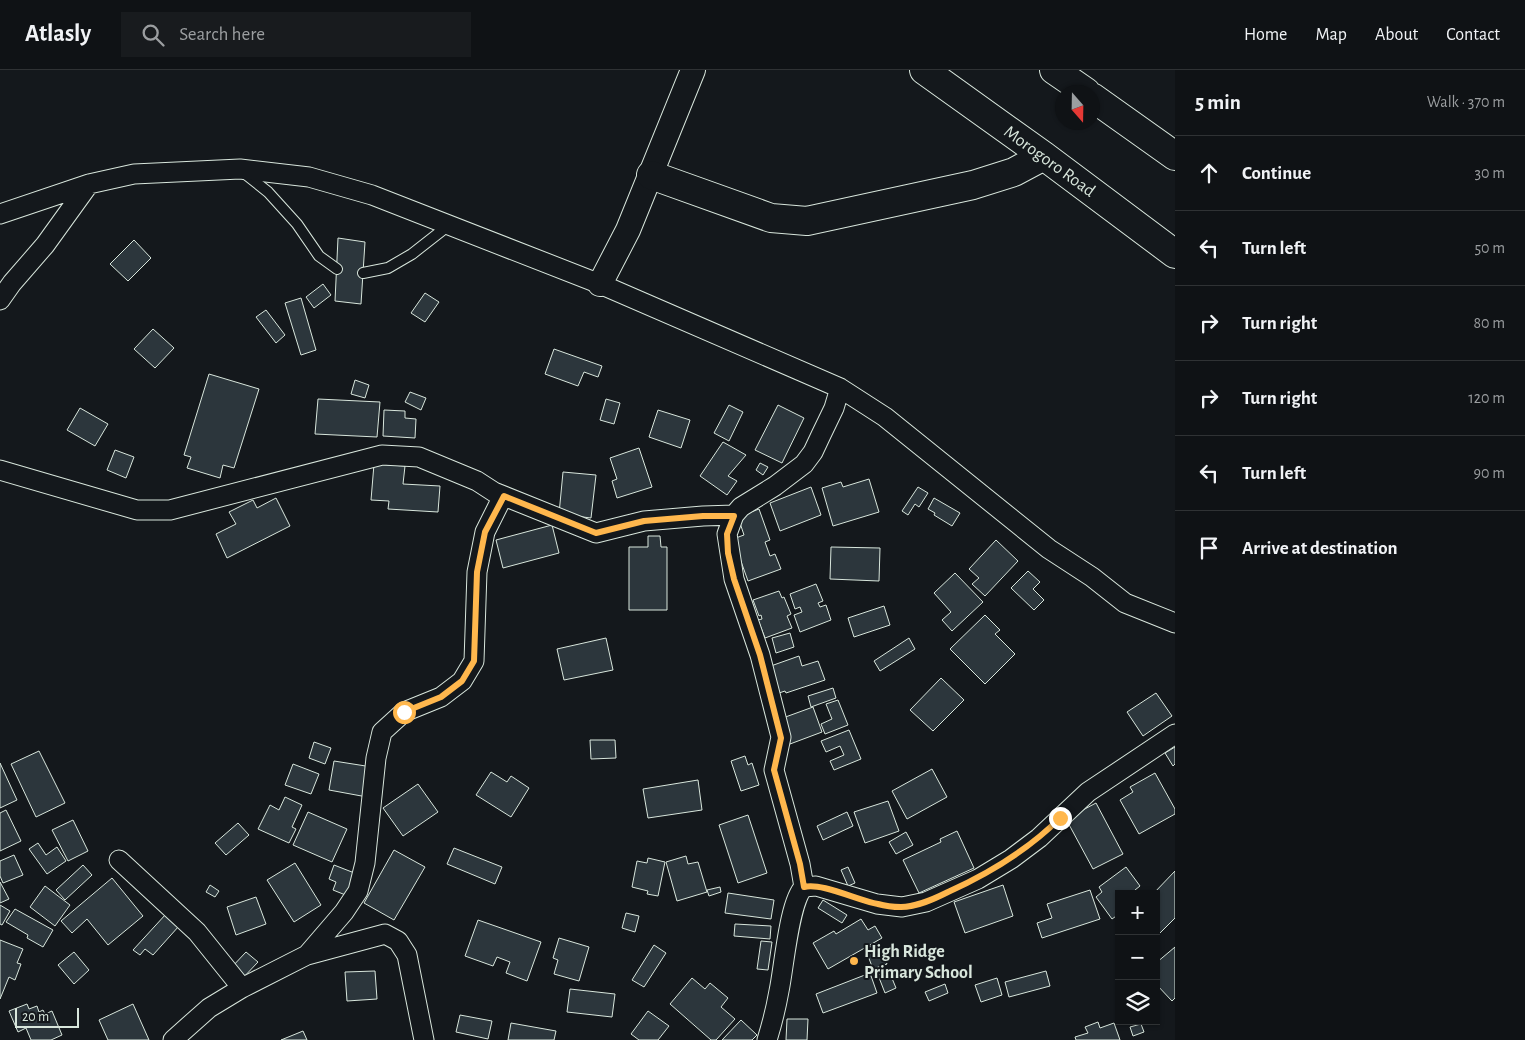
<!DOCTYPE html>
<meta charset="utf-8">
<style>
body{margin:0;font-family:"Alegreya Sans",sans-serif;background:#181b1e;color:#f1f3f6}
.controls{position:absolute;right:15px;bottom:15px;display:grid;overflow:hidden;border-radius:0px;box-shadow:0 1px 4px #0004}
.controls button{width:45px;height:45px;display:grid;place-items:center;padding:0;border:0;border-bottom:1px solid #2f3234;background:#0f1215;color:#f1f3f6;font:25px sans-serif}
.compass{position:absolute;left:1055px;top:15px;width:45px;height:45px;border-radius:50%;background:#0f1215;box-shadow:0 1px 4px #0004;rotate:160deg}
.scale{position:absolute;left:15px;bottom:12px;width:64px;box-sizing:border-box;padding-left:5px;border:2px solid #d8e6dc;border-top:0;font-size:14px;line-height:18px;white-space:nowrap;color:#d8e6dc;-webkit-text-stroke:4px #14181c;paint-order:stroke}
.stop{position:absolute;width:15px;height:15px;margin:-11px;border:4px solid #ffb74d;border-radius:50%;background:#fff}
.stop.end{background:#ffb74d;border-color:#fff;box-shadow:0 1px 5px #0008}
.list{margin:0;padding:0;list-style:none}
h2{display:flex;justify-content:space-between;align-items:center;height:65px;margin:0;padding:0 20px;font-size:21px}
h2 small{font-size:16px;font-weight:400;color:#9b9ea0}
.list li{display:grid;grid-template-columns:32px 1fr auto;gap:15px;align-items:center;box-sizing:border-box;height:75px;padding:0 20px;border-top:1px solid #2f3234}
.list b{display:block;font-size:19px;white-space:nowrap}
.list em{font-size:16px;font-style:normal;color:#9b9ea0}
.icon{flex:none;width:28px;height:28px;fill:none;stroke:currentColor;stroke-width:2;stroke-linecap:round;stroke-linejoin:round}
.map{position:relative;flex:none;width:1175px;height:970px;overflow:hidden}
header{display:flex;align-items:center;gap:30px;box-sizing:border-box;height:70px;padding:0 25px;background:#0f1215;border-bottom:1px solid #2f3234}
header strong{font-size:24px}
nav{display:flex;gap:28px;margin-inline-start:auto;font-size:18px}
.search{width:350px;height:45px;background:#181b1e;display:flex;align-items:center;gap:12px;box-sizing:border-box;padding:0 18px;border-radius:0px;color:#9b9ea0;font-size:19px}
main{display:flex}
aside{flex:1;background:#0f1215}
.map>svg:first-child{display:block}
.building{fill:#2c363c;stroke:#d8e6dc}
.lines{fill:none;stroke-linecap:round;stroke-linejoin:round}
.service-casing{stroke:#d8e6dc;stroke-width:12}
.minor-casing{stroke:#d8e6dc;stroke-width:21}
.tertiary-casing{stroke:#d8e6dc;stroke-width:26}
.trunk-casing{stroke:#d8e6dc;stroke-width:30}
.service{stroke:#14181c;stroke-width:10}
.minor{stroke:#14181c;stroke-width:19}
.tertiary{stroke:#14181c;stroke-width:24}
.trunk{stroke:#14181c;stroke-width:28}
.route{stroke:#ffb74d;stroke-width:6}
.poi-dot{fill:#ffb74d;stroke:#14181c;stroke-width:2}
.labels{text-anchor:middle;stroke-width:4;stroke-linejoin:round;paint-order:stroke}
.street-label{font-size:18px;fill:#d8e6dc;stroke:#14181c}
.poi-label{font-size:18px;font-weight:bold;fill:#d8e6dc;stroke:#14181c;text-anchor:start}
</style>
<header>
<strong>Atlasly</strong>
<div class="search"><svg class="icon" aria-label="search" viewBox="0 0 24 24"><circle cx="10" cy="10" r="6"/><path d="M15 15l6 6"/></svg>Search here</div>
<nav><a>Home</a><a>Map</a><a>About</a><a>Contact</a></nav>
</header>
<main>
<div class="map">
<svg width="1175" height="970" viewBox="0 0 1175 970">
<rect width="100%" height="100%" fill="#14181c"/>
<!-- building -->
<path class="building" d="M338,168l27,4 -4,62 -26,-3z
M134,170l17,18 -23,23 -18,-17z
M323,214l8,11 -17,13 -8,-11z
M425,223l14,9 -14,20 -14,-9z
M301,228l15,52 -15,5 -16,-52z
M266,240l19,25 -9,8 -20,-26z
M153,259l21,19 -19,20 -21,-19z
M554,279l48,17 -4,11 -14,-5 -6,14 -33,-12z
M209,304l50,15 -25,79 -11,-3 -3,13 -33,-10 4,-11 -7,-2z
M355,310l14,5 -4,13 -14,-4z
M410,322l16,6 -5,12 -16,-8z
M318,329l62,3 -3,35 -62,-3z
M606,329l14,4 -6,21 -14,-4z
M729,335l14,7 -14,29 -15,-8z
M778,335l26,13 -22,45 -27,-13z
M80,338l28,16 -13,22 -28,-16z
M384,340l21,1v7l11,1 -1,19 -32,-2z
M658,340l32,10 -9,28 -32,-11z
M723,372l23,13 -18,21 9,5 -10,14 -27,-19z
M639,378l13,39 -35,11 -5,-17 5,-2 -7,-21z
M115,380l19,7 -8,21 -19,-8z
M760,393l8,4 -5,8 -7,-5z
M374,394l31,2 -2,18 37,2 -2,26 -50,-3 1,-8 -18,-1z
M563,402l33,3 -5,43 -32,-4z
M869,409l10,33 -46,14 -11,-38 19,-6 2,5z
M811,417l10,28 -41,16 -10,-28z
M918,417l10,6 -9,14 -4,-3 -7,11 -6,-4z
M276,428l14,28 -63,32 -11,-24 20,-10 -7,-12 24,-12 4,8z
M934,428l26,15 -8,13 -18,-11 1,-2 -7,-4z
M759,439l11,31 -5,2 5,14 5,-2 6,15 -33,12 -15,-42 11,-4 -6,-18z
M552,455l7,28 -56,15 -7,-28z
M648,466h12l1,11h6v63h-38v-63h19z
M996,470l22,21 -33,35 -13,-12 7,-6 -10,-9z
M831,477l49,1 -1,33 -49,-2z
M1028,501l12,11 -7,7 11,11 -10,10 -23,-22z
M955,503l28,29 -31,29 -10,-11 9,-8 -17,-19z
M816,514l7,17 -5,2 2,4 6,-2 5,15 -31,12 -6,-17 8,-3 -2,-5 -5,2 -5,-15z
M779,521l3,7 2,-1 7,17 -4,2 5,12 -27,10 -7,-18 4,-1 -1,-4 -2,1 -6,-16z
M884,536l6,19 -36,12 -6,-19z
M985,545l15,15 -5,4 20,20 -30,30 -35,-35z
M790,563l4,14 -18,6 -4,-15z
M606,568l7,32 -49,10 -7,-31z
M909,568l6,11 -35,22 -6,-10z
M799,586l3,10 16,-5 7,19 -39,13 -1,-2 -12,4 -5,-28z
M941,608l23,22 -31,31 -23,-21z
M833,618l3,10 -25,9 -3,-11z
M1156,623l16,23 -29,20 -16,-24z
M838,630l10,25 -23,9 -4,-10 11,-5 -6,-15z
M813,637l9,25 -32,12 -10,-25z
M849,660l12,29 -27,11 -4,-9 14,-6 -4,-9 -14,6 -5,-11z
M590,670h25l1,18 -25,1z
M314,672l17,6 -6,16 -16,-6z
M1175,677v17l-2,2 -8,-13z
M39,681l26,52 -29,14 -25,-53z
M745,686l3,9 4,-2 7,22 -18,6 -10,-30z
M334,691l38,6 -5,30 -38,-7z
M0,693l17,37 -17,8z
M293,694l26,10 -8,20 -26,-9z
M932,699l15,28 -40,22 -15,-28z
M491,702l16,10 4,-6 18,12 -18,29 -35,-22z
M1155,703l20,36v5l-36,20 -19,-34 13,-8 -3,-5z
M698,710l4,30 -54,8 -5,-29z
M418,714l20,28 -35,24 -20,-28z
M285,727l17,8 -10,22 4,2 -7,14 -31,-14 12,-24 9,5z
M888,731l11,30 -34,12 -11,-31z
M1096,733l27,51 -30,15 -27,-50z
M6,740l15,31 -21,10v-38z
M308,742l39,17 -15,33 -39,-17z
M847,742l6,14 -30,14 -6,-14z
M748,745l19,58 -29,10 -19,-58z
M73,750l15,31 -20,10 -16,-31z
M238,753l11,12 -23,20 -11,-12z
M957,761l17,37 -55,25 -16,-33 38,-18 -1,-3z
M906,762l7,13 -17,9 -7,-12z
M38,773l8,12 11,-8 9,14 -19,13 -18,-25z
M454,778l48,19 -7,17 -48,-20z
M394,780l31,17 -31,53 -30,-17z
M14,785l9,20 -20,8 -3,-7v-15z
M686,786l2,8 10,-2 9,30 -30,9 -11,-39z
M648,788l17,4 -7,34 -11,-2 1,-3 -16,-4 5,-26 10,2z
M295,793l26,42 -27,17 -27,-42z
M83,795l9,10 -27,25 -9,-10z
M334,795l23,9 -9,22 -15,-6 3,-8 -7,-3z
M848,797l7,16 -7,3 -7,-16z
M1126,797l14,19 -5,4 2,4h-18v20l-7,5 -16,-22 6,-5 -3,-5z
M1175,801v47l-17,17 -2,-2v-39h-3z
M112,808l31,38 -35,29 -21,-26 -15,14 -11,-12z
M0,812l9,17 -9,4z
M210,815l9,6 -4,6 -9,-5z
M1003,815l10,31 -48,17 -11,-31z
M45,816l25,19 -15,21 -25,-19z
M720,817l1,5 -12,4 -2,-6z
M1090,820l10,29 -58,19 -5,-15 15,-5 -5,-14z
M728,823l46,7 -3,19 -46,-6z
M256,827l10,27 -30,11 -9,-28z
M823,830l24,15 -5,8 -24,-15z
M0,835l10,6 -8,14 -2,-1z
M15,839l38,21 -10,17 -16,-9 1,-3 -22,-13z
M626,843l13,3 -4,16 -13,-4z
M166,844l13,12 -26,29 -8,-6 -5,6 -7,-5z
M861,849l7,11 7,-4 7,12 -54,31 -15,-26 21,-12 2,3z
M478,850l63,22 -14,39 -21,-8 4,-11 -13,-5 -4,9 -28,-10z
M735,854l36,2 -1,13 -36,-3z
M559,868l30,9 -10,34 -25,-7 4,-14 -5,-2z
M0,870l23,9 -6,14 4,1 -6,16 -6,-3 -9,22z
M761,871l11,1 -4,28 -11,-1z
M879,873l8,21 -14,5 -8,-21z
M654,875l12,8 -22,34 -12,-7z
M1175,877v51l-3,3 -16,-17v-21z
M74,882l15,18 -15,14 -16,-19z
M246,882l12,10 -17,18 -11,-11z
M375,901l2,28 -30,2 -2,-29z
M889,901l7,17 -11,5 -7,-18z
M1046,901l4,15 -41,11 -4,-15z
M870,903l7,20 -54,20 -7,-19z
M692,908l13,11 5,-6 18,15 -7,9 14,12 -19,21h-5l-41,-36z
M997,908l5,17 -21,7 -6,-17z
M945,914l3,9 -19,8 -4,-9z
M570,919l45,5 -3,23 -45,-5z
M27,934l2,5 8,-3 2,6 4,-2 2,4 7,-3 10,24 -11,5h-20l-5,-12 -8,4 -9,-21z
M133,934l16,36h-41l-9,-20z
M648,941l21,15 -11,14h-19l-8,-6z
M460,945l32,6 -4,18 -32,-7z
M787,949h21l-1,21h-21z
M741,950l16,15 -5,5h-30z
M1098,952l2,6 14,-5 6,17h-44l-1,-3 13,-4 -3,-6z
M511,953l45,8 -2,9h-46z
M1141,954l3,8 -11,4 -3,-9z
M303,961l4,9h-26z"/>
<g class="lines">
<!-- service casing -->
<g class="service-casing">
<path id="service" d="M243,102l25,20 29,32 22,32 18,13
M363,203l25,-5 24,-14 37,-29"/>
</g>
<!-- minor casing -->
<g class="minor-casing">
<path id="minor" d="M0,144l89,-30 45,-10 106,-5 69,8 63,18 228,89 240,104 45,29 164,132 43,28 33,26 50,20
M0,230l12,-17 33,-38 44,-61
M0,400l137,40h33l212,-55 37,2 58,24 17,11 102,41 48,-12 59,-5 31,-1
M119,790l78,72 45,56
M804,817l-4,-23 -26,-94 7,-33 -21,-82 -26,-76 -7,-45 7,-19 7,-8 34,-21 29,-22 9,-12 8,-17 13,-27 6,-20
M307,885l37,-43 14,-21 7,-28 11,-105 6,-26 22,-20 37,-15 21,-16 12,-20 3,-89 8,-40 18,-36
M173,970l36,-32 33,-20 65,-33 78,-21 13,7 9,14 17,85
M767,970c5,-16 9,-32 12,-49 5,-23 10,-90 25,-104l12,-1 61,18 25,3 24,-5 52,-23 33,-20 28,-21 49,-46 87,-58"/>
</g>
<!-- tertiary casing -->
<g class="tertiary-casing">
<path id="tertiary" d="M600,214l28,-54 65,-160"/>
</g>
<!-- trunk casing -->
<g class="trunk-casing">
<path id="trunk" d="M924,0l120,86 131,98
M1054,0l32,22
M1092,27l83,59
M651,105l120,43 36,3 166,-36 41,-13 30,-16"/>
</g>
<!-- service -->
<use href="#service" class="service"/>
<!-- minor -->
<use href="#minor" class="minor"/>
<!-- tertiary -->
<use href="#tertiary" class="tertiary"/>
<!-- trunk -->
<use href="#trunk" class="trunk"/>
</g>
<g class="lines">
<!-- route -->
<path class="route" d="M404,642l37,-15 21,-16 12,-20 3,-89 8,-40 19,-36 92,37 48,-12 59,-5h31l-7,18 1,19 6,26 26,76 21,83 -7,32 26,94 4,23c17,-5 55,14 74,17 7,2 16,3 23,3 16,0 33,-8 47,-15 42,-19 79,-41 112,-74"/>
</g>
<!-- markers -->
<circle class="poi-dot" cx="854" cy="891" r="5"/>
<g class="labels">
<!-- street labels -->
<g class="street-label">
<text transform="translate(1050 91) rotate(36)" y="6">Morogoro Road</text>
</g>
<!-- poi labels -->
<g class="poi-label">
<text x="864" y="887">High Ridge<tspan x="864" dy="21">Primary School</tspan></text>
</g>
</g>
</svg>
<div class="controls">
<button>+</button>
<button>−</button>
<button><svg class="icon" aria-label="layers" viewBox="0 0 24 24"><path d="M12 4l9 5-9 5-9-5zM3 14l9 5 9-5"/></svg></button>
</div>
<svg class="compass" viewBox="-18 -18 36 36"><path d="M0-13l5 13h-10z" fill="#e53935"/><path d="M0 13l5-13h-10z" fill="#9b9ea0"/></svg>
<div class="scale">20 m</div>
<div class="stop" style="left:404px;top:642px"></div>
<div class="stop end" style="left:1060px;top:748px"></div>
</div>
<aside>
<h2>5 min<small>Walk · 370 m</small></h2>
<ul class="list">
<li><svg class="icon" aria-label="ahead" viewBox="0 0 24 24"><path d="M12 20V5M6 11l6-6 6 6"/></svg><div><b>Continue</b></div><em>30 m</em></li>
<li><svg class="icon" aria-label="left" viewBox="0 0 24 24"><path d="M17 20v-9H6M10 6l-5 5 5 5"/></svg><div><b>Turn left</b></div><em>50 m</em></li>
<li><svg class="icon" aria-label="right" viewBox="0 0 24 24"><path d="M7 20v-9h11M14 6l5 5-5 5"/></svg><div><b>Turn right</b></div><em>80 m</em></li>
<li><svg class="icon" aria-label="right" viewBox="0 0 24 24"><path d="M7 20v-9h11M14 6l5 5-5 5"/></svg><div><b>Turn right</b></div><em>120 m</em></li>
<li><svg class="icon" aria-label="left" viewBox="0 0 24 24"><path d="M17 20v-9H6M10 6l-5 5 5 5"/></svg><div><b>Turn left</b></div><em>90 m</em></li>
<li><svg class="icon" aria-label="arrive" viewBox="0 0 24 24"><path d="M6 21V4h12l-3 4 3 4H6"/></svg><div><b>Arrive at destination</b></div></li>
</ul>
</aside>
</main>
